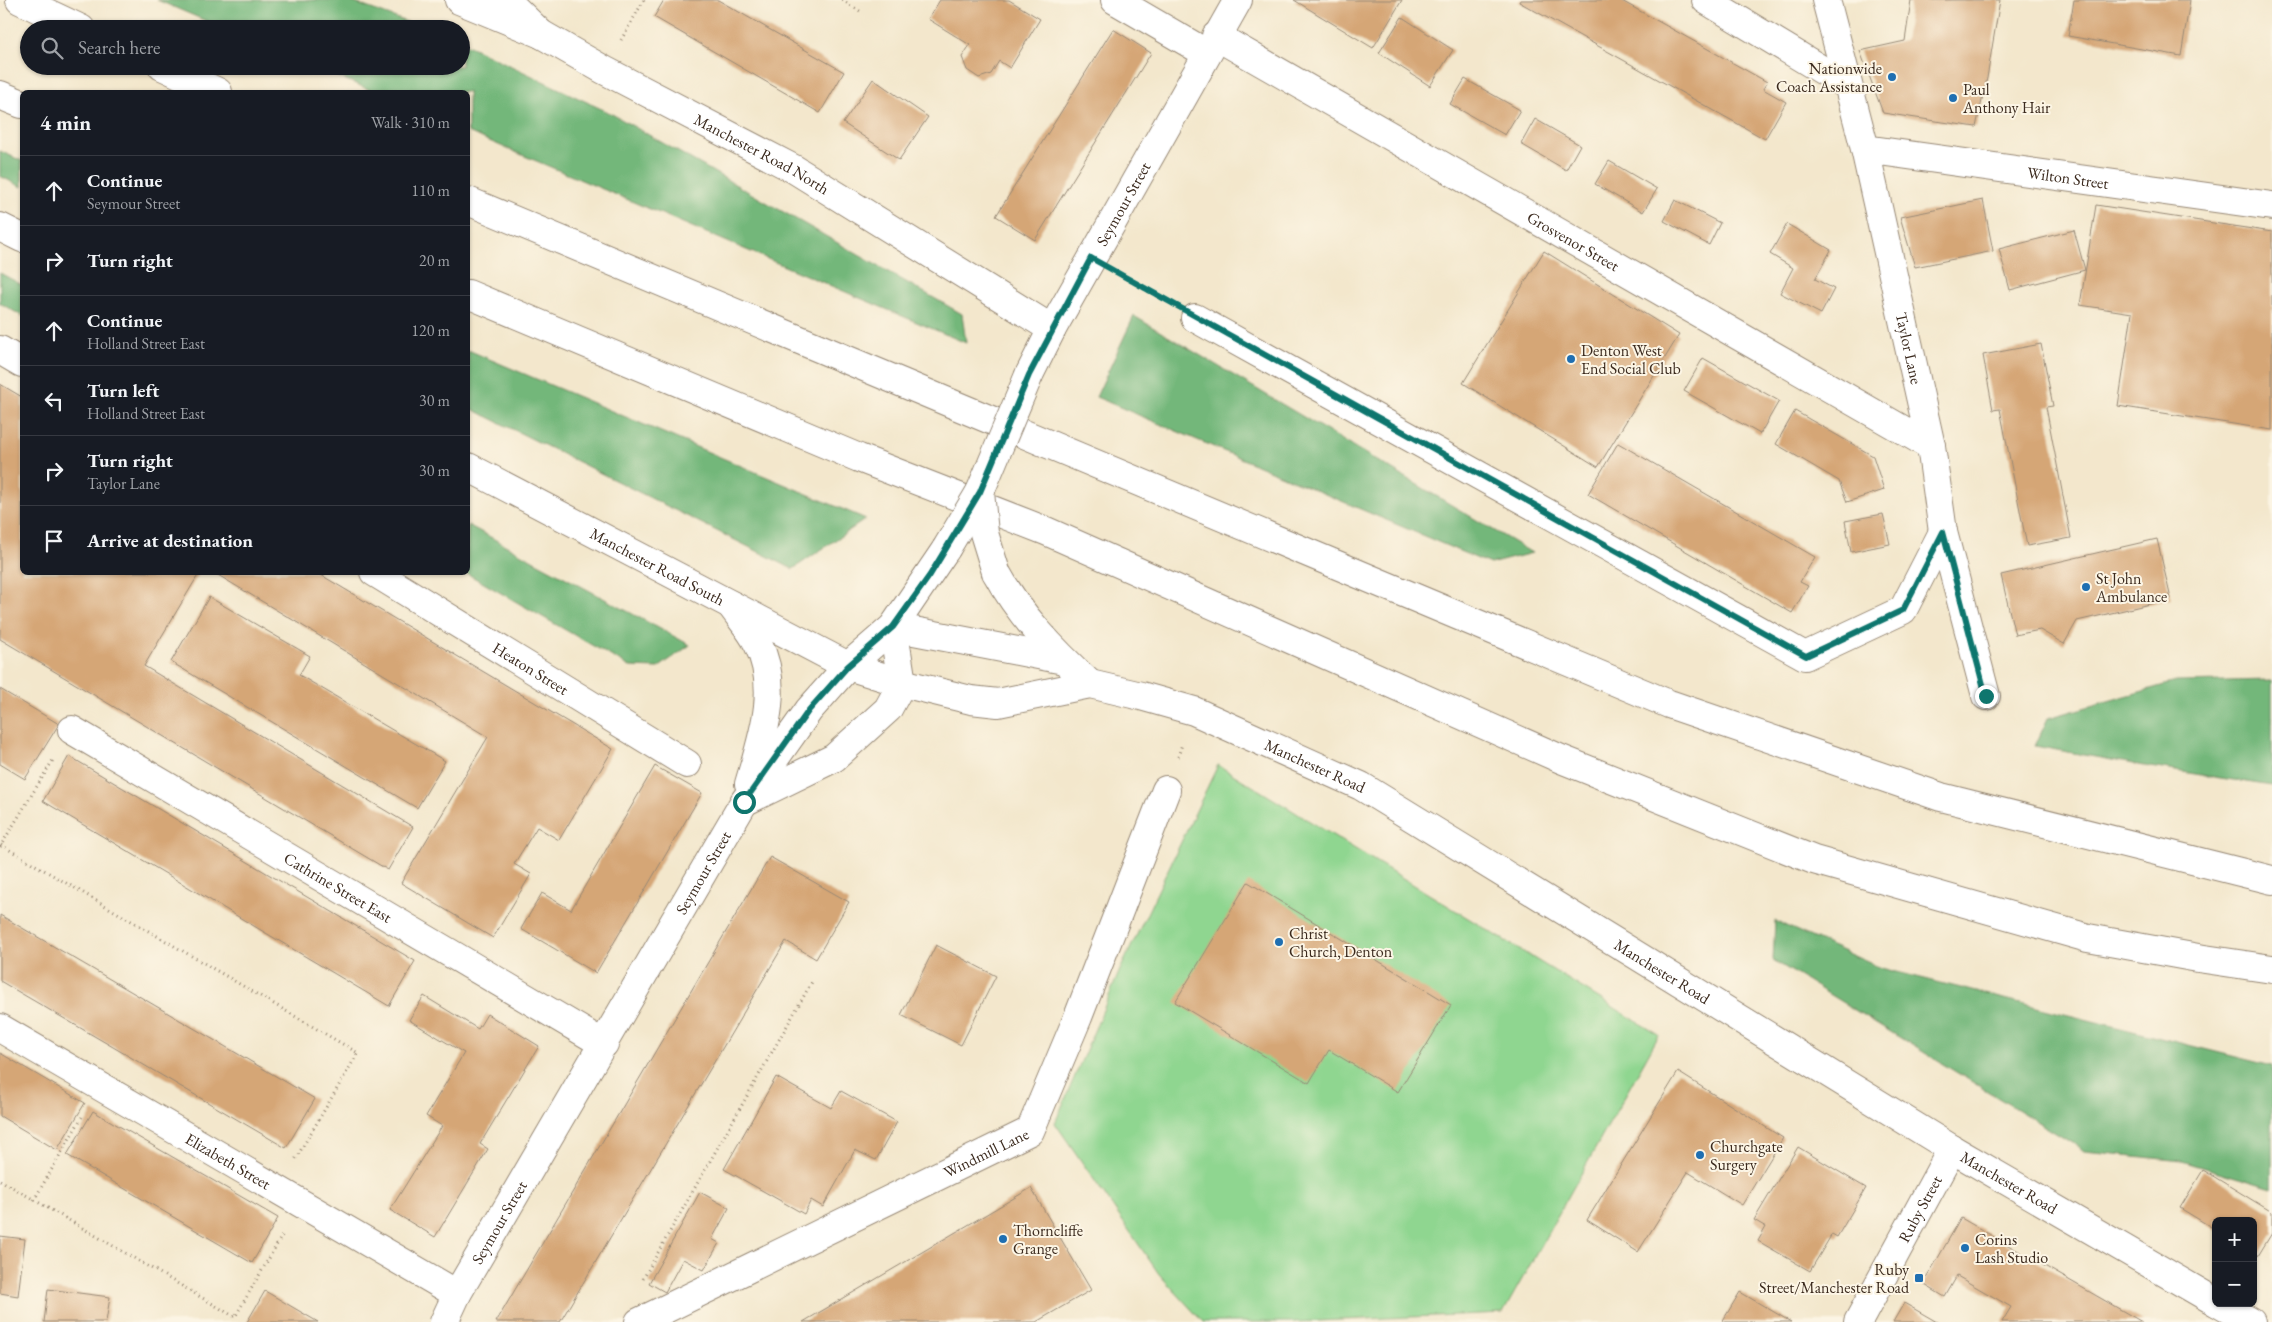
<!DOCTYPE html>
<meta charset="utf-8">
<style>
body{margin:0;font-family:"EB Garamond",serif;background:#242831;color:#f1f3f6}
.controls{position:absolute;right:15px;bottom:15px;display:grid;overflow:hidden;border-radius:8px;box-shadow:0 1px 4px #0004}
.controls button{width:45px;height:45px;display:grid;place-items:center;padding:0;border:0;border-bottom:1px solid #363941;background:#171b24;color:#f1f3f6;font:25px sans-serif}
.stop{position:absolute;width:15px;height:15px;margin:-11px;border:4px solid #0f766e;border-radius:50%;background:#fff}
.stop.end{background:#0f766e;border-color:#fff;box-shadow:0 1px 5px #0008}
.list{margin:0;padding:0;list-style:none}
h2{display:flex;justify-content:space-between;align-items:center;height:65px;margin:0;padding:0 20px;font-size:21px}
h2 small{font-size:16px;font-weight:400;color:#9ea1a6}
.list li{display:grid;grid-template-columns:32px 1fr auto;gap:15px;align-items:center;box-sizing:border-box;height:70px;padding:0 20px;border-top:1px solid #363941}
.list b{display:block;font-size:19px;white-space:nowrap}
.list p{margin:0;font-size:16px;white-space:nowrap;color:#9ea1a6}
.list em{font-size:16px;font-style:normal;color:#9ea1a6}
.icon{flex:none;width:28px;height:28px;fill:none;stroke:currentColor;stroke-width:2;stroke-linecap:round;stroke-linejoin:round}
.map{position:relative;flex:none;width:2272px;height:1322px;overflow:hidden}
.search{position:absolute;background:#171b24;box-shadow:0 1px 4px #0004;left:20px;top:20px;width:450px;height:55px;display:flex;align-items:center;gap:12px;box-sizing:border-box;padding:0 18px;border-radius:28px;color:#9ea1a6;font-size:19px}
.panel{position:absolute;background:#171b24;box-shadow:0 1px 4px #0004;left:20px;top:90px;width:450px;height:485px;border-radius:8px}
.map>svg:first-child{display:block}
.green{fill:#8fd690;stroke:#658057}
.forest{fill:#73b77a;stroke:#57704c}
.building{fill:#d5a676}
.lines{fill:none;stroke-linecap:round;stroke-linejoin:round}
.minor-casing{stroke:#978875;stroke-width:30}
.tertiary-casing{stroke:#978875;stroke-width:30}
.primary-casing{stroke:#978875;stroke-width:30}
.motorway-casing{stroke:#978875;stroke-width:30}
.path{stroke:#978875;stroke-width:3;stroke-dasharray:1 4;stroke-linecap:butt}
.minor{stroke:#fff;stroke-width:28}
.tertiary{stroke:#fff;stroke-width:28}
.primary{stroke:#fff;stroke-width:28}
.motorway{stroke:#fff;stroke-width:28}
.tertiary-bridge-casing{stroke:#978875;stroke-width:30;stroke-linecap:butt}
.primary-bridge-casing{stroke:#978875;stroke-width:30;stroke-linecap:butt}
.tertiary-bridge{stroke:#fff;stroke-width:28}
.primary-bridge{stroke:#fff;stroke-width:28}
.route{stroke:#0f766e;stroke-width:6}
.poi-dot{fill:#1f6fb2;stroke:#fcf5e5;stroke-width:2}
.labels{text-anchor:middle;stroke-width:4;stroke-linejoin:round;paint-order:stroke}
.poi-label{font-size:16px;fill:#3b2a1e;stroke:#fcf5e5;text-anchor:start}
.street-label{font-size:16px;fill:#3b2a1e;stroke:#fcf5e5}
</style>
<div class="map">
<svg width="2272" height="1322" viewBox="0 0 2272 1322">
<rect width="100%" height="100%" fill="#fcf5e5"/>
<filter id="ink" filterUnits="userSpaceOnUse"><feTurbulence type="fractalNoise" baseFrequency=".02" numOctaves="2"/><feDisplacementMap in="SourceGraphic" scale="10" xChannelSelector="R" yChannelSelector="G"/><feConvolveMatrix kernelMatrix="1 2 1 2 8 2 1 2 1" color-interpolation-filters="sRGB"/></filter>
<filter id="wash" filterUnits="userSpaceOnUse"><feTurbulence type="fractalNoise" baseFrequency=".0096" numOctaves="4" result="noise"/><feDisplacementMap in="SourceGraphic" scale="20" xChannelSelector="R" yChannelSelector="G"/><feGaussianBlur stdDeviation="1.12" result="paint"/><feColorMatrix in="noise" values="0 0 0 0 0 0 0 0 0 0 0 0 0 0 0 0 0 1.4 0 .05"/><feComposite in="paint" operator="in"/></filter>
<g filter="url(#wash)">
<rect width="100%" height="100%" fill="#f3e7cc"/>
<!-- green -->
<path class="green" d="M1218,765l441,270 -156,278 -210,9h-90l-44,-48 -104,-151 65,-153z"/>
<!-- forest -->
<path class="forest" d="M157,0h190l79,29h-201z
M461,42l151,72 350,200 4,29 -498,-211v-40h-93l-62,-26h148z
M0,151l22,10v26l-22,-11z
M0,273l22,12v31l-22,-13z
M1134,316l398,237 -42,11 -394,-167z
M468,350l398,169 -73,50 -325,-162z
M468,525l222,120 -32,23 -28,-1 -164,-94z
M2272,680v106l-122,-19 -115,-21 13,-28 127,-36z
M1775,921l106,47 391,98v122l-90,-27 -97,-10 -312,-191z"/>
<g id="blocks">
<!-- building -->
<path class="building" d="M664,0h54l126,72 -24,41 -166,-96z
M940,0h69l31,19 -30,49 -11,-7 -8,13 -12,4 -12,-8 -5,-13 8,-12 -42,-26z
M1294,0h108l-29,48z
M1520,0h100l147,82 -4,7 23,13 -21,37 -246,-137z
M1911,0h89l-13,78 -11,49 -93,-14 -23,-62 45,-10z
M2074,0h116l-9,56 -113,-20z
M1402,17l51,33 -23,36 -51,-33z
M1113,29l38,24 -116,187 -39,-24z
M873,79l55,38 -29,43 -56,-37z
M1465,79l55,31 -15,25 -55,-31z
M1535,119l45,26 -14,25 -45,-26z
M1609,161l48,28 -14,23 -48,-28z
M1675,200l45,23 -11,22 -45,-24z
M1983,200l10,51 -78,16 -15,-50z
M2096,205l176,27v198l-154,-24 14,-93 -52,-8z
M1787,224l44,26 -16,29 19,10 -13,25 -41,-21 13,-25 -23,-14z
M2074,230l11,40 -75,20 -11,-41z
M1544,251l135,84 -81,132 -135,-84z
M2041,344l12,62 -7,1 25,131 -44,8 -27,-137 -7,1 -10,-55z
M1703,358l76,43 -19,33 -76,-43z
M0,384l22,13v175h178l-56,94 269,161 -25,43 -388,-231z
M1795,411l78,45 11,34 -37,12 -8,-21 -63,-37z
M1618,443l197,114 -15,25 8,4 -16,27 -204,-119z
M1883,514l7,30 -39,8 -6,-31z
M2157,539l14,60 -94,22 -13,23 -24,-14 -25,5 -14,-60z
M213,572h103l297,177 -54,91 -22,-13 -23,37 17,10 -38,64 -92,-55 87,-146z
M209,597l101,59 -11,19 146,86 -28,47 -246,-146z
M0,689l59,35 -34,55 -25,-15z
M69,756l346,205 -26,45 -346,-205z
M655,766l47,27 -106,180 -75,-44 21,-36 29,17z
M770,857l79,45 -33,57 -30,-18 -226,381h-64z
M1248,882l203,123 -53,87 -69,-42 -20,33 -134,-81z
M0,915l315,184 -29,49 -286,-167z
M936,945l60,31 -35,69 -60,-30z
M424,996l54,33 9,-15 52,32 -59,98 8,5 -53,88 -45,-27 52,-84 -16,-10 38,-63 -55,-33z
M0,1053l85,50 -28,47 -57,-34z
M1678,1072l105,66 -41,67 -54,-33 -50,80 -51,-32z
M776,1077l55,31 10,-17 56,31 -21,38 -21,-10 -32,57 -12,-7 -7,14 -80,-45z
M93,1111l185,107 -26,45 -185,-108z
M1798,1147l68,41 -29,49 -5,-3 -22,37 -52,-30 8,-14 -12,-7z
M2203,1170l69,42v21l-14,23 -5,-4v-31h-37v9l-36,-22z
M1031,1188l60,102 -55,32h-233z
M700,1192l29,16 -17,31 7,4 -15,27 -21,-11 -18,33 -16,-9z
M1961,1218l181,104h-140l9,-15 -54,-31 -12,21 -22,-13z
M0,1236l25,3 -7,57 -18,-3z
M48,1289l62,8 -4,25h-62z
M265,1291l53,31h-71z
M1740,1292l51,30h-69z
M1904,1303l33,19h-44z"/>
</g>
</g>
<g filter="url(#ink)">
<use href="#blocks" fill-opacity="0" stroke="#978875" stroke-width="1"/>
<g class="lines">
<!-- minor casing -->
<g class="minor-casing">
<g id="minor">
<path d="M506,0l35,34"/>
<path d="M1115,0l91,53"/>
<path d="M1706,0l141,85"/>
<path id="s1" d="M1826,0l39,149 66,297 12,86 43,164"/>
<path id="s2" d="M1216,36l715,410"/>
<path id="s3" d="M1865,149l407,57"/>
<path d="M1195,318l610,338 98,-46 40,-78"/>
<path d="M0,350l22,13"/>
<path id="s4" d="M374,572l313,192"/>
<path id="s5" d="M72,730l532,314"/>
<path id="s6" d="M0,1028l457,266"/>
<path id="s7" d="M639,1322l391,-191 48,-114 88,-227"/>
<path id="s8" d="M1858,1322l94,-173"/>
</g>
</g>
<!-- tertiary casing -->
<g class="tertiary-casing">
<g id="tertiary">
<path id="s9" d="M1052,329l186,-329"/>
<path d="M731,605c9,13 20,25 27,39 23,45 4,95 -9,140"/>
<path d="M748,800l86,-42 54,-49 14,-26 -9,-56 171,33"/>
<path id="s10" d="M444,1322l13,-28 287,-492 65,-92 39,-44 45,-39 53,-78"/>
</g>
</g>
<!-- primary casing -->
<g class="primary-casing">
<g id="primary">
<path id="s11" d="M459,0l82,34 63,36 190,99 258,160 -23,46"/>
<path d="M0,227l22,11"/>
<path id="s12" d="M468,467l380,199 54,17 69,17 27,3 92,-19 51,12 53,15 167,75 591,363 264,153"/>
<path d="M996,572c24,44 57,78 94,112"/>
<path d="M2218,1303l33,19"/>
</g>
</g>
<!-- motorway casing -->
<g class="motorway-casing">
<path id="motorway" d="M20,0l61,29
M162,66l56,26
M0,95l22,9
M468,201l1201,503 272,93 331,83
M468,294l391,164 187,73 515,228 253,101 274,78 110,20 74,11"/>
</g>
<!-- path -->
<path class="path" d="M842,0l21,13
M621,40l23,-40
M1122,276l44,25
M1178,757l4,-13
M1,845l357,208 -63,107
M0,847l53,-87
M0,1180l235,137 48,-83
M34,1200l48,-83
M643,1279l170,-299"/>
<!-- minor -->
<use href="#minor" class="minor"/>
<!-- tertiary -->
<use href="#tertiary" class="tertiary"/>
<!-- primary -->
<use href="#primary" class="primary"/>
<!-- motorway -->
<use href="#motorway" class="motorway"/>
<!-- tertiary-bridge casing -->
<g class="tertiary-bridge-casing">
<path id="tertiary-bridge" d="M946,549l34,-57"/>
</g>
<!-- primary-bridge casing -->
<g class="primary-bridge-casing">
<path id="primary-bridge" d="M996,572l-12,-39 -4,-41 49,-117"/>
</g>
<!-- tertiary-bridge -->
<use href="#tertiary-bridge" class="tertiary-bridge"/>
<!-- primary-bridge -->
<use href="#primary-bridge" class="primary-bridge"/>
</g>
</g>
<g class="lines" filter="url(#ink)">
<!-- route -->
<path class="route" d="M744,802l65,-92 39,-44 45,-39 37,-52 50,-83 49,-117 62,-117 715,398 97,-46 40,-78 43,164"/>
</g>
<!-- markers -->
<g class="poi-dot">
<circle cx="1892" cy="77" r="5"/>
<circle cx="1953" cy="98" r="5"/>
<circle cx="1571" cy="359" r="5"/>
<circle cx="2086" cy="587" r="5"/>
<circle cx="1279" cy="942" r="5"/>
<circle cx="1700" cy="1155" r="5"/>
<circle cx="1003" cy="1239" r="5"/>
<circle cx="1965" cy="1248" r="5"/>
<rect x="1914" y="1273" width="10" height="10" rx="2.5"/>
</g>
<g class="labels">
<!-- poi labels -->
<g class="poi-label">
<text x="1882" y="74" text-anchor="end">Nationwide<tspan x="1882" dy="18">Coach Assistance</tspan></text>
<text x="1963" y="95">Paul<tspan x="1963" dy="18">Anthony Hair</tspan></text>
<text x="1581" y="356">Denton West<tspan x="1581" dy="18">End Social Club</tspan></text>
<text x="2096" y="584">St John<tspan x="2096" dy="18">Ambulance</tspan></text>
<text x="1289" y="939">Christ<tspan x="1289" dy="18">Church, Denton</tspan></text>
<text x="1710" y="1152">Churchgate<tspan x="1710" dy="18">Surgery</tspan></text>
<text x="1013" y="1236">Thorncliffe<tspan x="1013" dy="18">Grange</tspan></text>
<text x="1975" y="1245">Corins<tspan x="1975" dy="18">Lash Studio</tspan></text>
<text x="1909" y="1275" text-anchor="end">Ruby<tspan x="1909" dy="18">Street/Manchester Road</tspan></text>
</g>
<!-- street labels -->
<g class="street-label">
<text dy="6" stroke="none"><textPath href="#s11" startOffset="340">Manchester Road North</textPath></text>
<text dy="6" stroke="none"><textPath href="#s3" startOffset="205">Wilton Street</textPath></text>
<text dy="6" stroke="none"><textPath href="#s9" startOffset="144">Seymour Street</textPath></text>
<text dy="6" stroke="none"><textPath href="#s2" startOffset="412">Grosvenor Street</textPath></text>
<text dy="6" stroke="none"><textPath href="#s1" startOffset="358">Taylor Lane</textPath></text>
<text dy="6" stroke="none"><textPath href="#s12" startOffset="214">Manchester Road South</textPath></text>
<text dy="6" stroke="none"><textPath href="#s4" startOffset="184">Heaton Street</textPath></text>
<text dy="6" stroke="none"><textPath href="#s12" startOffset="918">Manchester Road</textPath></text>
<text dy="6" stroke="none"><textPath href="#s10" startOffset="519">Seymour Street</textPath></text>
<text dy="6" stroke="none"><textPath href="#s5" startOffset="309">Cathrine Street East</textPath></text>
<text dy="6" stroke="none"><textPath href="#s12" startOffset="1322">Manchester Road</textPath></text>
<text dy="6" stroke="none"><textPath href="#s7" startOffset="386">Windmill Lane</textPath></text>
<text dy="6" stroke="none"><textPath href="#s6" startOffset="264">Elizabeth Street</textPath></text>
<text dy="6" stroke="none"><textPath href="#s12" startOffset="1728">Manchester Road</textPath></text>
<text dy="6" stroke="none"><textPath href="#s8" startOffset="129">Ruby Street</textPath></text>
<text dy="6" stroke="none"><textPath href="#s10" startOffset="114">Seymour Street</textPath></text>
</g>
</g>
</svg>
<div class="controls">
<button>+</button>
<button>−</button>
</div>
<div class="stop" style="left:744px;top:802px"></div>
<div class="stop end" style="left:1986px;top:696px"></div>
<div class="search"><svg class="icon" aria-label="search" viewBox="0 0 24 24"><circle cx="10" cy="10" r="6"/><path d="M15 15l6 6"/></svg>Search here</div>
<section class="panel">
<h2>4 min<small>Walk · 310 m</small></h2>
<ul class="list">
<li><svg class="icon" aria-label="ahead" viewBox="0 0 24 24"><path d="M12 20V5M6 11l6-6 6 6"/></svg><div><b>Continue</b><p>Seymour Street</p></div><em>110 m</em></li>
<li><svg class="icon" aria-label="right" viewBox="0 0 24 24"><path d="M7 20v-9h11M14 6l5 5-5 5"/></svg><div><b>Turn right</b></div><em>20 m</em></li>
<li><svg class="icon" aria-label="ahead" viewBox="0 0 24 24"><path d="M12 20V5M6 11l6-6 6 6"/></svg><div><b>Continue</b><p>Holland Street East</p></div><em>120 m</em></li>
<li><svg class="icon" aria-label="left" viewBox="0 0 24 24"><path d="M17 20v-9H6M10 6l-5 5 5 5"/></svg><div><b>Turn left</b><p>Holland Street East</p></div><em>30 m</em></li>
<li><svg class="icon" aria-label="right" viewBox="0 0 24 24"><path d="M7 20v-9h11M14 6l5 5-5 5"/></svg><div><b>Turn right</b><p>Taylor Lane</p></div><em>30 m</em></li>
<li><svg class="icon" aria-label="arrive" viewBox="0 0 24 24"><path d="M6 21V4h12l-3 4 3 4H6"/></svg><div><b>Arrive at destination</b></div></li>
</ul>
</section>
</div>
